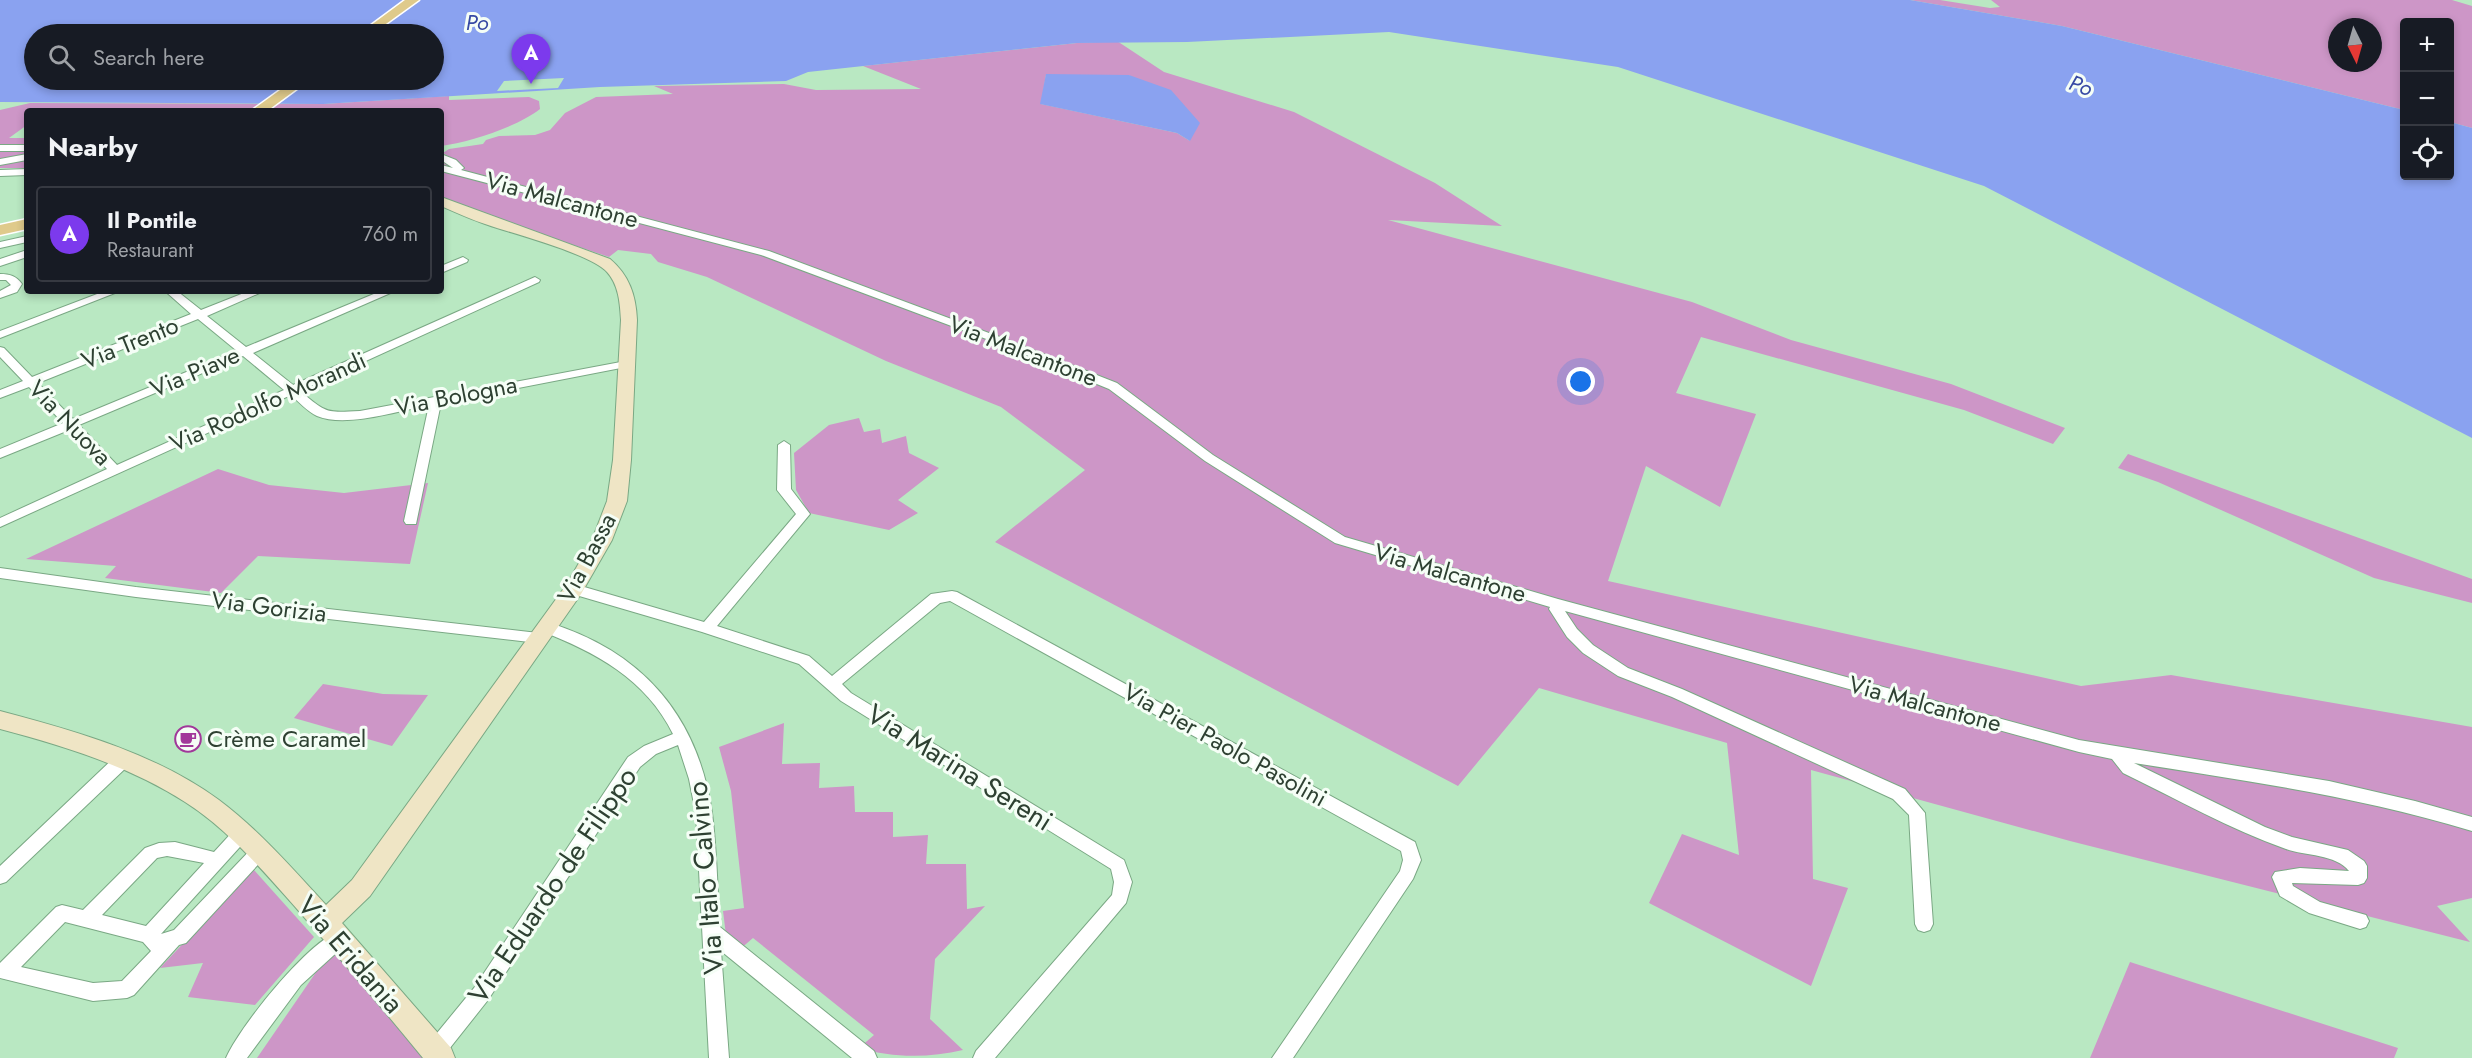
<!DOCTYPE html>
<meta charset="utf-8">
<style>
body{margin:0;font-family:Jost,sans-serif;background:#242831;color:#f1f3f6}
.controls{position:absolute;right:18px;top:18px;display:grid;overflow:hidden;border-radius:6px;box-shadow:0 3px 9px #0003}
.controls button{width:54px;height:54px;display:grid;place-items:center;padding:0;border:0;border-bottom:2px solid #363941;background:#171b24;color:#f1f3f6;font:30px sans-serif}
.compass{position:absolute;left:2328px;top:18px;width:54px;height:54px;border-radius:50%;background:#171b24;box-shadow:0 3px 9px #0003;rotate:175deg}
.you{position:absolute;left:1581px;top:382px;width:21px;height:21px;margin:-15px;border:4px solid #fff;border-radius:50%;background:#1a73e8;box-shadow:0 0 0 9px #1a73e833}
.badge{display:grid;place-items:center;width:39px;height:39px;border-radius:50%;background:#7c3aed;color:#fff;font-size:20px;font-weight:700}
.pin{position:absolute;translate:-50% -50px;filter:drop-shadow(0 2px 3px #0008)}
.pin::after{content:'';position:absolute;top:32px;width:21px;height:18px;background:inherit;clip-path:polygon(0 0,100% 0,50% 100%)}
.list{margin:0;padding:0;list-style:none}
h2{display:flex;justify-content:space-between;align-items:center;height:78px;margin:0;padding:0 24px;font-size:26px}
h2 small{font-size:20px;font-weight:400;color:#9ea1a6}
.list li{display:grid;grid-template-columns:39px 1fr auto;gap:18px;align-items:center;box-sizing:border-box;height:96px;margin:0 12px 12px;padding:0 12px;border:2px solid #363941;border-radius:6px}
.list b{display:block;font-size:22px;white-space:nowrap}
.list p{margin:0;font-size:20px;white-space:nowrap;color:#9ea1a6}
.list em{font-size:20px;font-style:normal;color:#9ea1a6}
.icon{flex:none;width:33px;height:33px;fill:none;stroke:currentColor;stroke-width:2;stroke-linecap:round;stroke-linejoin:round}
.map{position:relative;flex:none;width:2472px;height:1058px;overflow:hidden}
.search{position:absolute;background:#171b24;box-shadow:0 3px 9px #0003;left:24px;top:24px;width:420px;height:66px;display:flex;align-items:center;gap:15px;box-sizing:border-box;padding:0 21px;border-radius:33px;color:#9ea1a6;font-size:22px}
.panel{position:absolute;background:#171b24;box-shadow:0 3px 9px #0003;left:24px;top:108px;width:420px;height:186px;border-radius:6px}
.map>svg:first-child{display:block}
.green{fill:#cd96c7;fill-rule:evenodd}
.water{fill:#8aa2f0;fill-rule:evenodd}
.pier{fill:#b9e8c2}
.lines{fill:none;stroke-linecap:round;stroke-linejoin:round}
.street-casing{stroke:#7aa884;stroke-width:2}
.secondary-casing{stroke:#7aa884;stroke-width:2}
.primary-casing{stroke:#fff;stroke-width:3}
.street{fill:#fff;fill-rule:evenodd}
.secondary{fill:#efe5c5;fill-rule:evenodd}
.primary{fill:#dfca8b;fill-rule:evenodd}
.labels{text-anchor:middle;stroke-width:6;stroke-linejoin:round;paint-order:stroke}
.far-water-label{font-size:22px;font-style:italic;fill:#374aa4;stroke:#f5fef6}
.street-label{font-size:24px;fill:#2e4132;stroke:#f5fef6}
.poi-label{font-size:24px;fill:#2e4132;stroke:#f5fef6;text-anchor:start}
.near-street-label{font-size:28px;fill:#2e4132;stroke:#f5fef6}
</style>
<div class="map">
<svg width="2472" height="1058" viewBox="0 0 2472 1058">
<rect width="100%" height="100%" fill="#b9e8c2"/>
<!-- green -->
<path class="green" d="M1910,0h30l50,8 10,-1 -9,-7h461l20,6v122l-22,-6v-100h-46v88l-342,-84zM2337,27h36v36h-36z
M1117,41l47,31 130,40 141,71 67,43 -114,-6 304,82 99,38 160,44 114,44 -12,16 -89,-34 -263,-73 -25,56 80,21 -36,93 -74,-41 -38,115 473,105 90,-11 301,52v171l-35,8 33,36 -400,-101 -259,-71 2,109 35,9 -37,98 -162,-83 33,-69 57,21 -12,-112 -188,-55 -81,98 -463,-244 90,-72 -84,-63 -115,-46 -179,-84 -49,-15 -7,-8 -33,-4 -9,7 -95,-32 -73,-28v-35l21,7 -9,-10 -10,-6 6,-4 34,-5 3,-4 13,-4 36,-1 15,-5 15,-17 31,-16 77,-3 -19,-8 130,-2 32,6 105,-1 -58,-23 214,-23zM1046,75h83l61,66 -13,-8 -136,-29z
M449,96v4l80,-3 10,4 1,8c-23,18 -70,33 -99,37v-35l-52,-3 -10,3h-352v14l-18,13h18v30h-27v-58l30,-7 293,1z
M859,418l5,14 16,-3 2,14 24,-7 3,17 30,15 -41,32 20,13 -29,17 -80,-17 -13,-23 -2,-37 35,-28z
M2128,454l344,125v24l-98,-25 -216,-96 -40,-14z
M218,469l51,16 75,8 84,-10 -18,81 -152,-8 -37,37 -116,-15 11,-12 -90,-7z
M323,684l60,10 45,1 -36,51 -98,-28z
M784,723l-2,41 38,-1 -1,25 35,-2 1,26h38v25l35,-2 -2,29h40l1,45 18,-3 -50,53 -5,60 33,31c-34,8 -71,8 -104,-2l15,-13 -121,-97 -14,12 -13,-15 -3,-24 21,-3 -13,-117 -12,-44z
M253,869l61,68 -59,68 -67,-8 15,-34 -43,5z
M332,949l92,109h-167z
M2130,962l268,86 -4,10h-304z"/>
<!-- water -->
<path class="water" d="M0,0h1910l152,26 342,84v66h46v-54l22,6v310l-488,-252 -366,-119 -229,-35 -202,10 -110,1 -269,29 -22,9 -186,6 -277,17 -323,-2zM34,34h400v46h-400z
M1046,74l83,1 42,15 29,33 -10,18 -13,-8 -137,-29z"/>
<!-- pier -->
<path class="pier" d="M564,78l-6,10 -61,3 7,-10z"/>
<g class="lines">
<!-- street casing -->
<g class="street-casing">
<path id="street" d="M0,145h27v6h-27z
M27,154v6l-27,5v-6z
M441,154l15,6 8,8 -3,2 308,81 236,88 112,44 96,72 132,82 213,62 521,141 250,41 86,20 57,16v14c-111,-34 -224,-50 -338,-68l131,64 27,10 56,13 16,11 3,5v12l-3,5 -6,2 -66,-2 1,3 27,16 46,13 3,6 -3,6 -6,2 -51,-16 -29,-17 -8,-19 3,-5 25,-4 49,3c-13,-17 -44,-15 -63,-22 -57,-20 -109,-50 -163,-76l-11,-14 -33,-7 -514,-141 12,18 16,16 35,23 54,21 223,100 20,24 8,111 -3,6 -6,2 -6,-2 -3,-6 -6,-109 -16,-16 -221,-102 -54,-21 -35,-23 -16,-16 -18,-28 1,-2 -215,-64 -130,-82 -96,-72 -112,-46 -236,-88 -320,-84v-6l12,3 -12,-8z
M27,169v6l-27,1v-6z
M27,236v6l-27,6v-6z
M27,250v7l-27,9v-7z
M463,257l5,3 -1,2 -26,11v-7z
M0,274c10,0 16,2 22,10l-5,8 -17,6v-7l11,-6 -5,-5h-6z
M535,277l5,3 -1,2 -239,109c27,22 25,22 60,20l266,-50 4,1 2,2 -6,3 -185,36 -25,121h-10l-2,-3 25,-116c-31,6 -83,23 -112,11 -9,-4 -18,-14 -26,-21l-291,132v-9l107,-49 -38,-39 -69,28v-9l63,-26 -34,-36 -29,11v-8l23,-9 -23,-24v-10l4,1 28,29 159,-63 -26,-23h12l24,19 48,-19h15l-57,25 39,31 135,-56h14l-142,62 40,32zM198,319l39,32 -164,68 -35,-36zM243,356l41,34 -167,75 -38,-40z
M105,291h15l-120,47v-7z
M784,441l6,4 1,44 19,25 -93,112 92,30 23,20 99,-82 21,-3 5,1 458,250 6,18 -8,19 -120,179h-21l128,-187 3,-11 -2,-9 -451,-250 -10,2 -98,81 9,9 273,167 8,22 -6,21 -131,155h-22l3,-7 136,-156 2,-13 -3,-13 -270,-168 -42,-37 -97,-32 -133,-39 -2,-4 7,-5 130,38 92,-108 -19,-24 1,-45z
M0,568l136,19 402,46 5,1 2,4 -2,4 -5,1 -402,-46 -136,-19z
M546,622c95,28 152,93 166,191 5,37 5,77 8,114l154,124 3,7h-25l-131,-107 8,107h-20l-13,-244 -7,-35 -11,-34 -22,9 -16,13 -152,233 -46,58h-14l-3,-7 3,-7 46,-56 154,-231 16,-11 29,-12c-27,-55 -78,-82 -132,-103l-2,-4 2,-4z
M124,753l6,1 2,5 -2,5 -124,118 -6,2v-18l118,-112z
M242,826l6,2 2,5 -2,5 -87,96 13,-4 81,-85 6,-2 6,2 3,5 -3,5 -81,88 -7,2 -45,50 -7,3 -34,3 -93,-23v-15l56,-56 6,-2 21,5 62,-62 14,-5 16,-1 39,10 22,-24zM167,856l37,7 -58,63 -44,-11 55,-57zM65,922l78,20 8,9 -29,30 -29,2 -72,-16z
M339,931l6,2 3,6 -3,6 -44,40 -54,73h-21c14,-32 81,-115 113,-127z"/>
</g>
<!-- secondary casing -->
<g class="secondary-casing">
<path id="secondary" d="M441,197l169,62c19,16 26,36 27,61l-6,140 -4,41 -15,39 -31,54 -211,302 -28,27 109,125 4,10h-32c-41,-50 -83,-100 -126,-149 -34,-38 -68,-79 -112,-107 -56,-36 -121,-56 -185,-73v-18c75,20 155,42 219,89 40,30 73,68 107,105l26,-25 215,-296 25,-44 15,-39 6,-41 8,-140c-1,-16 -2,-35 -14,-48 -16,-18 -93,-38 -119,-47 -16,-5 -31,-12 -47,-19z"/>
</g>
<!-- primary casing -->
<g class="primary-casing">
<path id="primary" d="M405,0h14l-47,34h-13z
M294,80h15l-42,31h-16z
M27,219v10l-27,6v-10z"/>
</g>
<!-- street -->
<use href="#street" class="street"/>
<!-- secondary -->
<use href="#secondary" class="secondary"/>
<!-- primary -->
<use href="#primary" class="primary"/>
</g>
<!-- icons -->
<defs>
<g id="cafe-ring" transform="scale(1.35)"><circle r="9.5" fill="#f5fef6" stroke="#a1389a" stroke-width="1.5"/><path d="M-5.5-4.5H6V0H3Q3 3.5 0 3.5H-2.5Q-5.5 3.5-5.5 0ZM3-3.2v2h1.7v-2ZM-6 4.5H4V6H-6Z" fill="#a1389a"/></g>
</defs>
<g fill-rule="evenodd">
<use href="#cafe-ring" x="188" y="739"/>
</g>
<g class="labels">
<!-- far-water labels -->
<g class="far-water-label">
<text x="477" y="30">Po</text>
<text transform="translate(2081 85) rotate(20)" y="8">Po</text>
</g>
<!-- street labels -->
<g class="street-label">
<text transform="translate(562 200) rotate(15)" y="8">Via Malcantone</text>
<text transform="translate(130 343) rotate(-22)" y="8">Via Trento</text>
<text transform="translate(1023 351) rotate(21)" y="8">Via Malcantone</text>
<text transform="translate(195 372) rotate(-23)" y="8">Via Piave</text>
<text transform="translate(456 396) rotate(-11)" y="8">Via Bologna</text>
<text transform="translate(268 402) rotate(-24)" y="8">Via Rodolfo Morandi</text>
<text transform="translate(70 423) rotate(46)" y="8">Via Nuova</text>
<text transform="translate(587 558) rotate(-62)" y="8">Via Bassa</text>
<text transform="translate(1450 573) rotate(16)" y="8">Via Malcantone</text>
<text transform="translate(269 607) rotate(7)" y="8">Via Gorizia</text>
<text transform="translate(1925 704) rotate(15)" y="8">Via Malcantone</text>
<text transform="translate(1225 745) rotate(29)" y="8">Via Pier Paolo Pasolini</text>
</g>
<!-- poi labels -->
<g class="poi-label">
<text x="207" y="747">Crème Caramel</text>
</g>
<!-- near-street labels -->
<g class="near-street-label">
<text transform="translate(960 767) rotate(32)" y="10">Via Marina Sereni</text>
<text transform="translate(705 878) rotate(-95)" y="10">Via Italo Calvino</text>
<text transform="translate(552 885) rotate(-56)" y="10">Via Eduardo de Filippo</text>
<text transform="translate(351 954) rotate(49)" y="10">Via Eridania</text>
</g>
</g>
</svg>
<div class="controls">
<button>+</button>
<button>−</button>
<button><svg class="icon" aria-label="locate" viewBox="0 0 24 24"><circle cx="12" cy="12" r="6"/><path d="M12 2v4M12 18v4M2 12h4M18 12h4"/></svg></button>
</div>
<svg class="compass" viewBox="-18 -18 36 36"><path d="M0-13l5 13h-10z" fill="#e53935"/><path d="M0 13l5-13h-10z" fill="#9ea1a6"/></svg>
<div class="you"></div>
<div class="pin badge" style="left:531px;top:84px">A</div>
<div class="search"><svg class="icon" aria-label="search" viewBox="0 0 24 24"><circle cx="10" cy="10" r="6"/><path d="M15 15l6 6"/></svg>Search here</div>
<section class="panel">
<h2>Nearby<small></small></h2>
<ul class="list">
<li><span class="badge">A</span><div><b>Il Pontile</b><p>Restaurant</p></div><em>760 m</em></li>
</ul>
</section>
</div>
